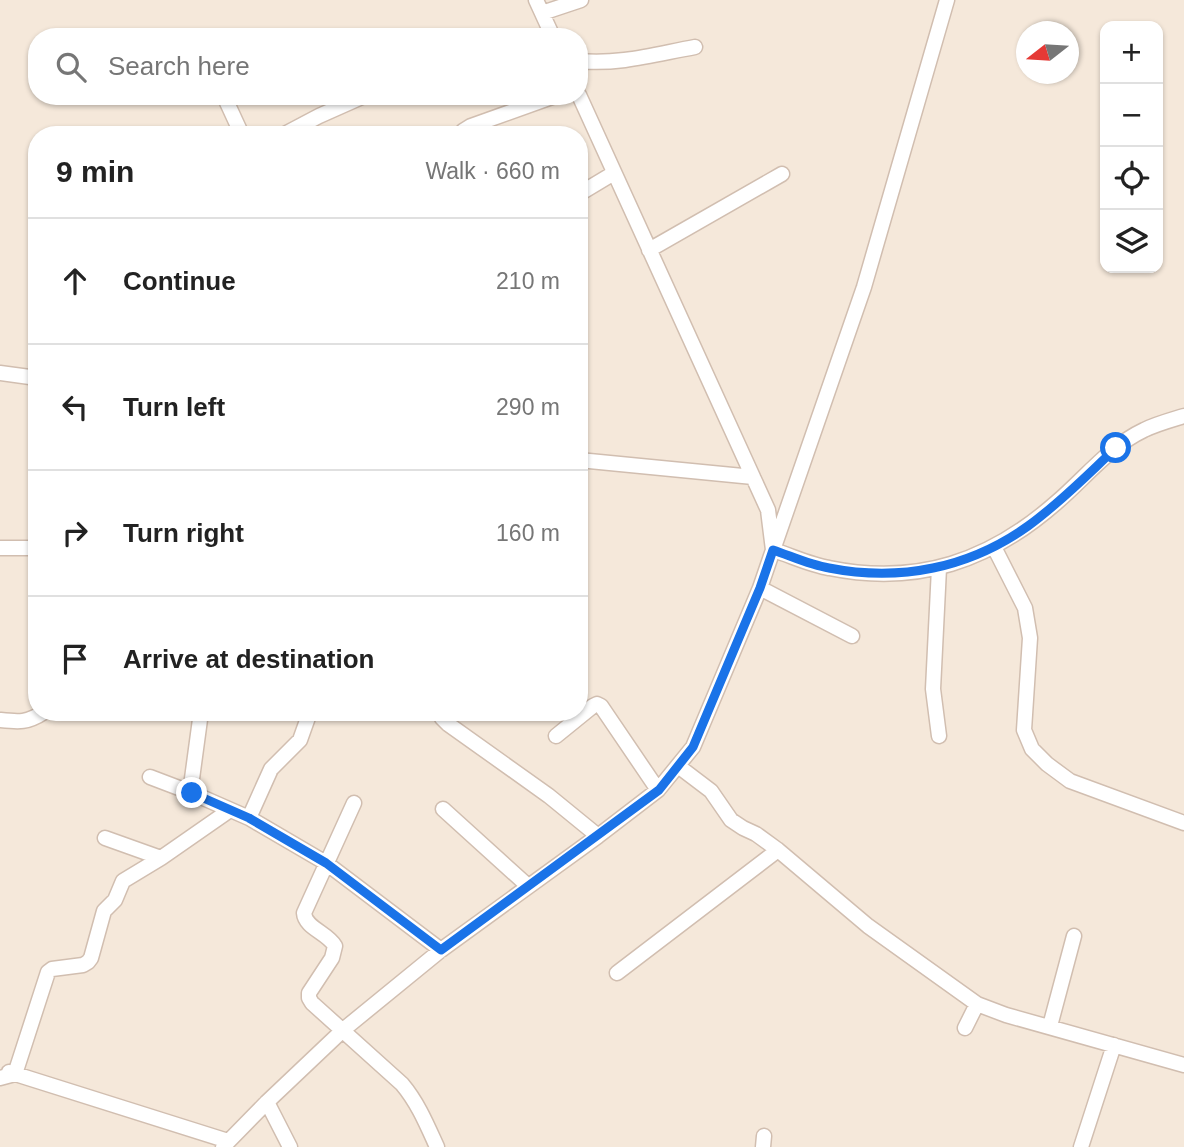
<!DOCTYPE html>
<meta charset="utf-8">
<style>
body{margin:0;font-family:Helvetica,sans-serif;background:#f2f2f2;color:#222}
.controls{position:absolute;right:21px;top:21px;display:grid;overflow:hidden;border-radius:14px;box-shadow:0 2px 5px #0004}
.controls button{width:63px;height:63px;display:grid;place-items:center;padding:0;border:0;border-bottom:2px solid #e0e0e0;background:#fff;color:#222;font:35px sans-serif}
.compass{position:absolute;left:1016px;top:21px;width:63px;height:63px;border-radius:50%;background:#fff;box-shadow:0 2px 5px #0004;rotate:253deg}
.stop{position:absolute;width:21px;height:21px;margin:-16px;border:5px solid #1a73e8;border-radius:50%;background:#fff}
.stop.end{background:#1a73e8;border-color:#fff;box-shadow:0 2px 7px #0008}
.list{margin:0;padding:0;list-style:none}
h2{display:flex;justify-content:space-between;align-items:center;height:91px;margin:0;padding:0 28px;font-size:30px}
h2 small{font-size:23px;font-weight:400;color:#767676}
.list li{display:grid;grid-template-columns:46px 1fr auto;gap:21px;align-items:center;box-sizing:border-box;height:126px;padding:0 28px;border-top:2px solid #e0e0e0}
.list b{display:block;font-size:26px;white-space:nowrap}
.list em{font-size:23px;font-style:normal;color:#767676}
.icon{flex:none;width:38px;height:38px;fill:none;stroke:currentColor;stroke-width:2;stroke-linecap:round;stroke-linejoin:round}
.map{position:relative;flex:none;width:1184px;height:1147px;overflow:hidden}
.search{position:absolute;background:#fff;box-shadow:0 2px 5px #0004;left:28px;top:28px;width:560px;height:77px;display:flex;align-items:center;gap:18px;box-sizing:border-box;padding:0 24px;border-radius:28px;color:#767676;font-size:26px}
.panel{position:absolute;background:#fff;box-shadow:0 2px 5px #0004;left:28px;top:126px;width:560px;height:595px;border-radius:28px}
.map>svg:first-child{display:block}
.residential{fill:#f5e8da;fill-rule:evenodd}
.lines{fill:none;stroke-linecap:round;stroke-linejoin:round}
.minor-casing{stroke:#d1beb0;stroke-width:17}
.minor{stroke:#fff;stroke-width:14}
.route{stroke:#1a73e8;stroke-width:9}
</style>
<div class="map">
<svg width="1184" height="1147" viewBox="0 0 1184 1147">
<rect width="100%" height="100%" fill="#fdf6ec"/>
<!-- residential -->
<path class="residential" d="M0,0h1184v1147h-1184zM1105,26h53v242h-53zM1026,32h42v42h-42zM37,37h542v59h-542zM37,135h542v577h-542z"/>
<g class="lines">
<!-- minor casing -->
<g class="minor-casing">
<path id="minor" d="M536,0l17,37
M947,0l-83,287 -91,263c19,6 38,15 56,18 89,18 161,-7 228,-66 28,-24 53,-56 87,-72 12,-6 27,-10 40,-14
M542,13l39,-13
M579,61c40,4 77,-7 116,-14
M224,96l18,39
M283,135l36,-19 45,-20
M461,135l2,-4 8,-5 84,-30
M579,194l35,-21
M649,250l133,-76
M0,373l37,5
M579,460l174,17
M994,547l31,61 5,30 -6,92 8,19 15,15 23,17 114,42
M0,548h37
M939,568l-6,121 6,47
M760,588l92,48
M440,712l2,6 6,6 101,72 49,40
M0,720c19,2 27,3 44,-8
M556,736l37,-30 4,-2 4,2 57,84
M678,766l33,25 20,29 12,8 13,6 22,16 90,76 109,78 29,11 178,50
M150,777l42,16 57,25 77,45 115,87
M192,793l-1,-7 10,-74
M354,803l-50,110c1,15 24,20 31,33l-3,12 -23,35v5l3,5 90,81c16,19 25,41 35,63
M443,809l85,77
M249,818l22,-49 29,-29 10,-28
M105,838l56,20
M617,973l161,-123
M1050,1026l24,-90
M965,1028l12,-24
M9,1072l219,69
M0,1078l15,-4 33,-102 4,-3 31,-4 5,-3 3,-4 13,-47 11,-11 8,-19 38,-23 69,-48
M267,1102l23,45
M223,1147l44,-45 76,-72 98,-80 157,-114 60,-46 35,-43 67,-159 13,-38 -5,-40 -189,-415
M763,1147l1,-11
M1081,1147l33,-102"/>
</g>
<!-- minor -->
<use href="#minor" class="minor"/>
</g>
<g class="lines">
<!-- route -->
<path class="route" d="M192,793l57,25 77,45 115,87 218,-160 34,-43 67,-159 13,-38c18,6 37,15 56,18 71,14 140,0 199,-42 32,-23 60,-52 88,-78"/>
</g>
</svg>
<div class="controls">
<button>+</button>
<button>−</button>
<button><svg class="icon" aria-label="locate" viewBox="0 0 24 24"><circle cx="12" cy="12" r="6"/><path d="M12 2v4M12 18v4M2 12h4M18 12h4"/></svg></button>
<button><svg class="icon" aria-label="layers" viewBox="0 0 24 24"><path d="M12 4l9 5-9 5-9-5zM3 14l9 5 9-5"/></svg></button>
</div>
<svg class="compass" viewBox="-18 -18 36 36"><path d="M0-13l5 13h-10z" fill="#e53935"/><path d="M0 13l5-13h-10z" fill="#767676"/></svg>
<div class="stop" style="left:1116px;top:448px"></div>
<div class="stop end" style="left:192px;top:793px"></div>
<div class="search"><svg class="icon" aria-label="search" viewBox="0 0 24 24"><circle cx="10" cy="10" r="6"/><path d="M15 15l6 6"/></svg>Search here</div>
<section class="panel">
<h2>9 min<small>Walk · 660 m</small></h2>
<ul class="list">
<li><svg class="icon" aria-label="ahead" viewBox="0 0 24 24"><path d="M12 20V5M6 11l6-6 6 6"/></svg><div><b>Continue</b></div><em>210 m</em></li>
<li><svg class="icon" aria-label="left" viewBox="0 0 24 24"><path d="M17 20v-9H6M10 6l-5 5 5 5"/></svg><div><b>Turn left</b></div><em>290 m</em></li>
<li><svg class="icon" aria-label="right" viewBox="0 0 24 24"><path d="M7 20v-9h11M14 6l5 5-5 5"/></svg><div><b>Turn right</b></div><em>160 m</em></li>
<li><svg class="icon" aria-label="arrive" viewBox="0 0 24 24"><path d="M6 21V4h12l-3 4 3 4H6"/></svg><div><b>Arrive at destination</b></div></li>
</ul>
</section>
</div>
